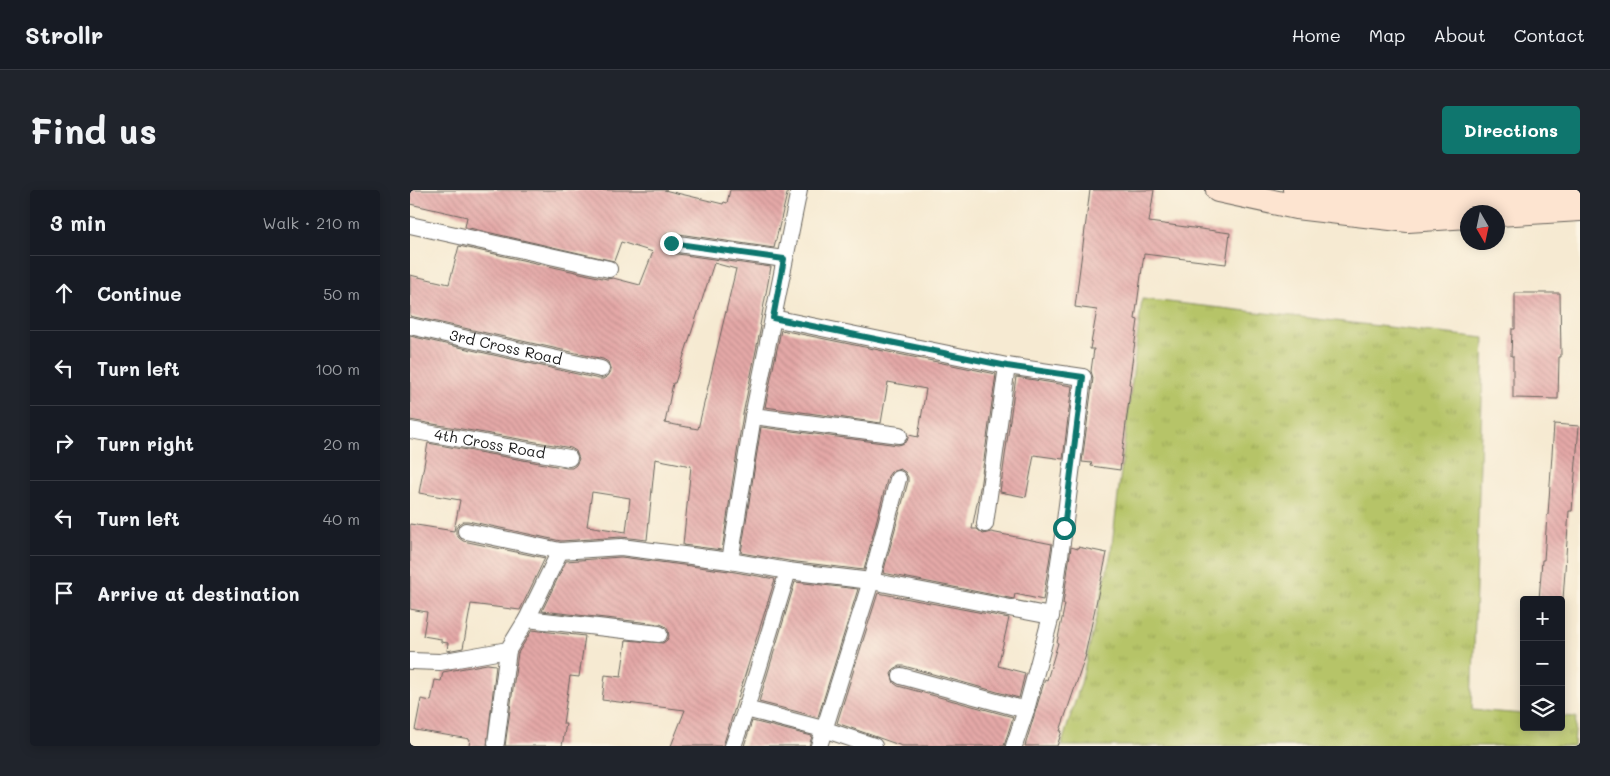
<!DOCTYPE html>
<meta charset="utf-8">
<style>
body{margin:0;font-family:Mali,sans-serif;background:#20242c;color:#f1f3f6}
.controls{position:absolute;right:15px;bottom:15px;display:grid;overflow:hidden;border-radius:5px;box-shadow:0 2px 12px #0003}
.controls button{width:45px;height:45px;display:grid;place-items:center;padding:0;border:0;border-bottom:1px solid #363941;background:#171b24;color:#f1f3f6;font:25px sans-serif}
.compass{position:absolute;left:1050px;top:15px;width:45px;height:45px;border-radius:50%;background:#171b24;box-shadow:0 2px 12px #0003;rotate:171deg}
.stop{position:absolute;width:15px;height:15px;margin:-11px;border:4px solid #0f766e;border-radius:50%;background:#fff}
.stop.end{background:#0f766e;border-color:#fff;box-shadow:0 1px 5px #0008}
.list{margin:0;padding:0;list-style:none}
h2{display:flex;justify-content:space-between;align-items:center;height:65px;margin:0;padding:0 20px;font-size:21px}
h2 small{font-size:16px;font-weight:400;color:#9ea1a6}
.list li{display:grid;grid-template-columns:32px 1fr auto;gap:15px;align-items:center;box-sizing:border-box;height:75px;padding:0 20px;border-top:1px solid #363941}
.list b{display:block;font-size:19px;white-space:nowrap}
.list em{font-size:16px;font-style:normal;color:#9ea1a6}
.icon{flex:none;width:28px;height:28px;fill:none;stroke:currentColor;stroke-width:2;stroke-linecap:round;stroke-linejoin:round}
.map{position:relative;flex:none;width:1170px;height:556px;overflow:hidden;border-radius:5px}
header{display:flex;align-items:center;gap:30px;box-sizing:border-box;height:70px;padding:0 25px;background:#171b24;border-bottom:1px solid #363941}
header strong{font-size:24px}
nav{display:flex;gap:28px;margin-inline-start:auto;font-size:18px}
.intro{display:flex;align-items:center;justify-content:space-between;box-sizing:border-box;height:120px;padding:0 30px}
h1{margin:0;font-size:35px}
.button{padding:12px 22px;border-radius:5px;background:#0f766e;color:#fff;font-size:18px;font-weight:700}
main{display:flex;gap:30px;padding:0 30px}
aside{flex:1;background:#171b24;border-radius:5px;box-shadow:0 2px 12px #0003}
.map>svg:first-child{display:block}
.grass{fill:url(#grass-tufts);stroke:#697042}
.building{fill:url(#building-back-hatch);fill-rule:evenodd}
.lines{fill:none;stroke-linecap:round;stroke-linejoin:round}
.street-casing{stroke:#68645c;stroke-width:18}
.secondary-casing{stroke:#68645c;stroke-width:26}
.street{stroke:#fff;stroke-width:16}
.secondary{stroke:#fde4d0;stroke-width:24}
.route{stroke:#0f766e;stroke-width:6}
.labels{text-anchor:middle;stroke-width:4;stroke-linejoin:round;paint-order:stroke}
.street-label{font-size:15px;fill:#1c1c1c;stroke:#fcf5e5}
</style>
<header>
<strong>Strollr</strong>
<nav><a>Home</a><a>Map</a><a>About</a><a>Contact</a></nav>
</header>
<div class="intro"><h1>Find us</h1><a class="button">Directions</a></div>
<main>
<aside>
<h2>3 min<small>Walk · 210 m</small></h2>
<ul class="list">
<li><svg class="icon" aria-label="ahead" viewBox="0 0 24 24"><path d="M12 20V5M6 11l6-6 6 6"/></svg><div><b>Continue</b></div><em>50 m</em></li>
<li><svg class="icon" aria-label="left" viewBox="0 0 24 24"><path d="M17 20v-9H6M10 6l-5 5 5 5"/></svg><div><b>Turn left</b></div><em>100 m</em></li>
<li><svg class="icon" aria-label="right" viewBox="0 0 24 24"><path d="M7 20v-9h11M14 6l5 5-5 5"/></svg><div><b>Turn right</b></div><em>20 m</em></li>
<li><svg class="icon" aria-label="left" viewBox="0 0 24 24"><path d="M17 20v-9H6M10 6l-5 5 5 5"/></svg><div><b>Turn left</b></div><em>40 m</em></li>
<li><svg class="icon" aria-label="arrive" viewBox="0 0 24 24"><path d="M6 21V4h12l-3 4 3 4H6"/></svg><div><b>Arrive at destination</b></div></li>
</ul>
</aside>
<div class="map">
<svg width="1170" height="556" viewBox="0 0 1170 556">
<defs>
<pattern id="grass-tufts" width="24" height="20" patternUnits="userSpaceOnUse" patternTransform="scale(1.25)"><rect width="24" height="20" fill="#b6c467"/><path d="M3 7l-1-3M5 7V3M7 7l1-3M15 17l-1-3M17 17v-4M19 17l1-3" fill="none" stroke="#9ca859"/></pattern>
<pattern id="building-back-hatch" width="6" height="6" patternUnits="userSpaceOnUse" patternTransform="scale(1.25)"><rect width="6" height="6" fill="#e4a8a7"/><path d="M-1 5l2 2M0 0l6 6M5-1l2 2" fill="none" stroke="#c3908f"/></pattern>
</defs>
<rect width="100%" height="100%" fill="#fcf5e5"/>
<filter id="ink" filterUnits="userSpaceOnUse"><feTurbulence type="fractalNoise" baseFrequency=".02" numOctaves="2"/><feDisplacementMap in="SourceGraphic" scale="10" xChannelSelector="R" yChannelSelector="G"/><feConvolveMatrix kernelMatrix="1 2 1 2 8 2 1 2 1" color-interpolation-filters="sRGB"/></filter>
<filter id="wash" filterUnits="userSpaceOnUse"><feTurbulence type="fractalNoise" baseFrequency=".0096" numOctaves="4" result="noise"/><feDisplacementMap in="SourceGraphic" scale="20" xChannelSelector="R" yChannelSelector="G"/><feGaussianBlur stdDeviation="1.12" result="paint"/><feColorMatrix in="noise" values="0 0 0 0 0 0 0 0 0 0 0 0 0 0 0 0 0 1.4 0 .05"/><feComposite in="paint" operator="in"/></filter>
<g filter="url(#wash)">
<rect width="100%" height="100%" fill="#f6ead2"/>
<!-- grass -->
<path class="grass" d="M732,109l342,39 -12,372 52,4v13h37v-11l15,1 -2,29h-513l20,-63 30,-130z"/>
<g id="blocks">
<!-- building -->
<path class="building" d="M0,0h254l59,14 1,-2 3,1 3,-13h58l-14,58 -102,-15 -5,1 -6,7 1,6 3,4 5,2 101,14 -11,58 1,1 -18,88 -21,136 -39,-5 8,-79 -36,-7 -8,81 -26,-3 -60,4 -93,-20h-5l-4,3 -3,4v6l3,4 4,3 82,17 -25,52 -49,-6 -8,44 -16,3 1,-8 -7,-1v-3l-18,-3 4,-24 -17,-3v-85l44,7 6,-31 -41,-7 9,-50 139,25h5l4,-3 3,-6 -3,-8 -5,-3 -161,-28v-84l189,43h4l5,-3 3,-5 -3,-9 -5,-3 -193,-43v-41l39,9 10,-38 148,33 6,-1 27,7 13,-33 -32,-10 -7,19 -149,-34 2,-10 -57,-13zM304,73l22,6 -38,160 -33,-6 8,-40h2zM182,302l38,6 -4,34 -39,-6z
M680,0h64l-5,32 81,11 -4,31 -82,-10 -9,65 3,1 -9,64 2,1 -11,85 -29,-4 1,-3 -10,-1 11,-84 -2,-7 3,-22h-4l7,-39 -22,-3z
M1105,103h45l1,64h-2l-1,42 -45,-1v-42h-2l1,-27h3z
M371,140l215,44 -16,114 -8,41h5l6,5 8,-2 61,12 -9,56 -28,-6 -1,5 -131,-26 25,-91v-5l-3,-5 -5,-3 -9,3 -3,4 -24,94 -75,-9 -48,-8 20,-126 137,18 4,-1 5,-3 2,-6 9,2 8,-48 -38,-7 -7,41 -116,-16z
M606,187l56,9 -9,73 -29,-4 -8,42 -26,-5z
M1144,234l25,2 -7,85h-3l-6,89h-24l3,-40h2l3,-45h1z
M661,357l7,2v-2l29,6 -22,102h1l-26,76h2l-5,15h-32l20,-67 2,1 11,-37h-1l8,-39h-2z
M211,367l108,14 46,8 -52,167h-52l14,-36 -83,-10 3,-25 16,2 5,-37 37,3 4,-3 2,-4 -1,-6 -3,-4 -5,-2 -118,-13 24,-50z
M385,392l63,7 -40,128 -59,-15z
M468,403l131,25 -11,48 27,7 -6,25 -115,-32h-5l-5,3 -3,5 3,9 4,3 115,31 -9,29h-102l-65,-23z
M122,440l53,6 -6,41 -9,-1 -7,48h3l-4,22h-57l13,-93z
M77,474l9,1 -9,81h-18l1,-7 -55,-9 6,-31 10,2 4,-21 6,1 2,-9z
M342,531l60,15 -3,10h-65z"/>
</g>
</g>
<g filter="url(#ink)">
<use href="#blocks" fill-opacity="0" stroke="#68645c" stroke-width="1"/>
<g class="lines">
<!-- street casing -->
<g class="street-casing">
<g id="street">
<path d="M389,0l-26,128 234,48 76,11 -19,152 -13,87 -25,94 -12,36"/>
<path d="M0,35l199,44"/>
<path d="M261,53l113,16"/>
<path id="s1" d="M0,136l191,43"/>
<path d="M343,226l146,19"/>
<path id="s2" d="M0,240l159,28"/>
<path d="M575,334l22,-158"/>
<path d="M56,341l94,20"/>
<path d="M320,371l23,-145 20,-98"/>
<path d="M117,429l132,15"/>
<path d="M0,471l30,1 68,-12 19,-31 33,-68 61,-4 109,14 58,10 83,10 180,35"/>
<path d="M491,486l125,34"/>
<path d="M336,519l77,20 51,17"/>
<path d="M86,553l12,-93"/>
<path d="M323,556l13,-37 42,-138"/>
<path d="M409,556l52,-165 27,-102"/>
</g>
</g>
<!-- secondary casing -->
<g class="secondary-casing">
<path id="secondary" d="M808,0l78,17 112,13 60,-4
M885,0l57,8 97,-1 131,-7
M1088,24l82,-5"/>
</g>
<!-- street -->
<use href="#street" class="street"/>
<!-- secondary -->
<use href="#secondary" class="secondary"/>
</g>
</g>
<g class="lines" filter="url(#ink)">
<!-- route -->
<path class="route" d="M261,53l113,16 -11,59 234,48 76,11 -19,151"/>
</g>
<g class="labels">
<!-- street labels -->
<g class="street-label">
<text dy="5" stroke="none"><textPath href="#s1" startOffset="98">3rd Cross Road</textPath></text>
<text dy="5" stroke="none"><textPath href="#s2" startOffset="81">4th Cross Road</textPath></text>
</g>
</g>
</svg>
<div class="controls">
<button>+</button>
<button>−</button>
<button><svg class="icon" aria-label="layers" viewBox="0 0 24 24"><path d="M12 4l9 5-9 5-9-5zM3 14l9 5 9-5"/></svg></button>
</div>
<svg class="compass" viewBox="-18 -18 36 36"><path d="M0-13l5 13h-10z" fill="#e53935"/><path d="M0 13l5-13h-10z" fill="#9ea1a6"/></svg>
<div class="stop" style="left:654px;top:338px"></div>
<div class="stop end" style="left:261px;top:53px"></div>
</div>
</main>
